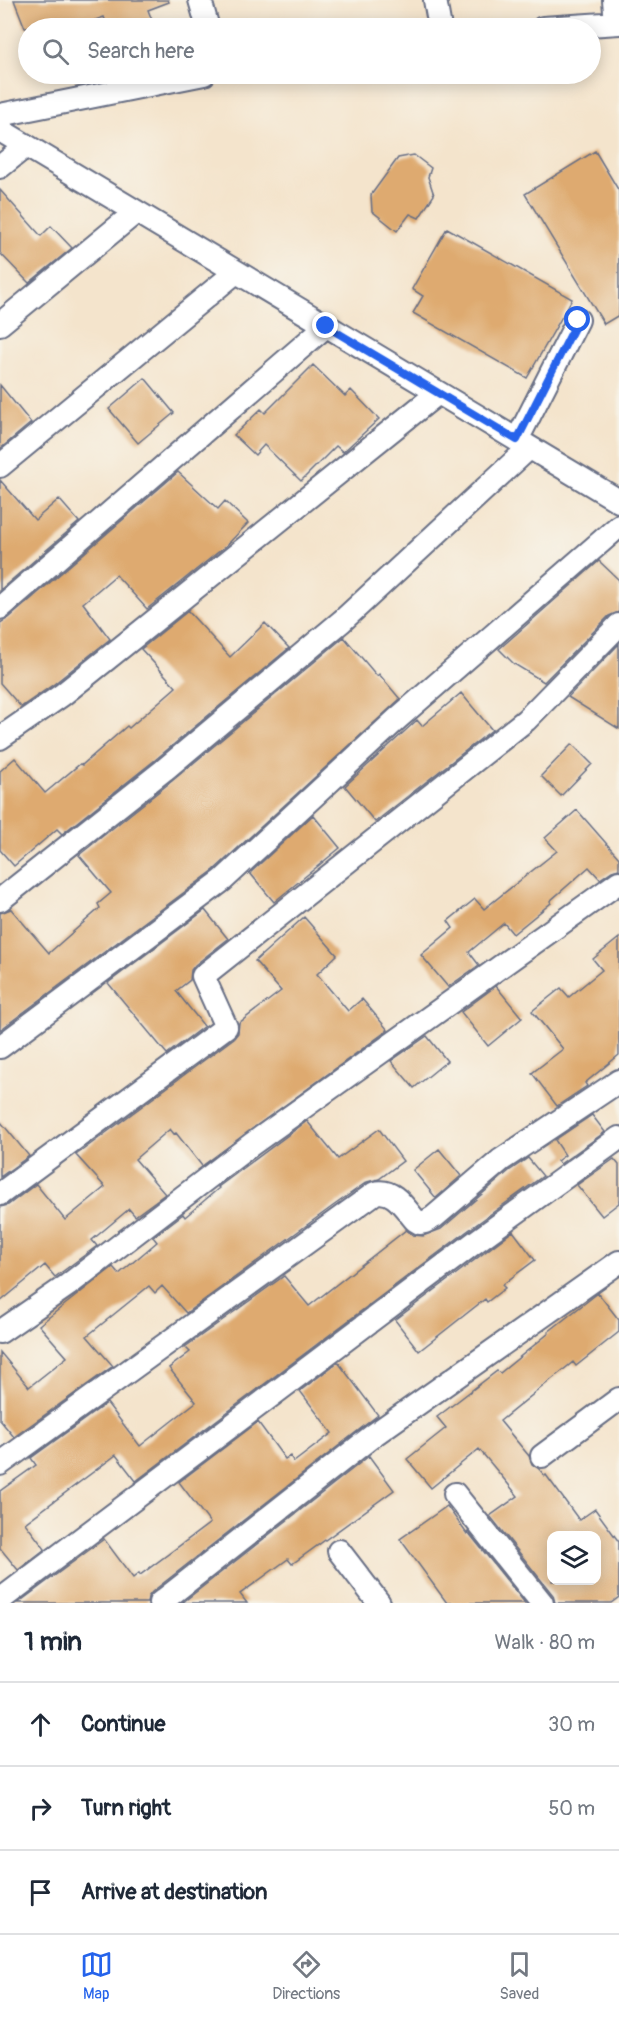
<!DOCTYPE html>
<meta charset="utf-8">
<style>
body{margin:0;font-family:Pangolin,sans-serif;background:#f2f2f3;color:#1f2937}
.controls{position:absolute;right:18px;bottom:18px;display:grid;overflow:hidden;border-radius:12px;box-shadow:0 3px 15px #0003}
.controls button{width:54px;height:54px;display:grid;place-items:center;padding:0;border:0;border-bottom:2px solid #e0e1e3;background:#fff;color:#1f2937;font:30px sans-serif}
.stop{position:absolute;width:18px;height:18px;margin:-14px;border:4px solid #2563eb;border-radius:50%;background:#fff}
.stop.end{background:#2563eb;border-color:#fff;box-shadow:0 2px 6px #0008}
.list{margin:0;padding:0;list-style:none}
h2{display:flex;justify-content:space-between;align-items:center;height:78px;margin:0;padding:0 24px;font-size:26px}
h2 small{font-size:20px;font-weight:400;color:#747a83}
.list li{display:grid;grid-template-columns:39px 1fr auto;gap:18px;align-items:center;box-sizing:border-box;height:84px;padding:0 24px;border-top:2px solid #e0e1e3}
.list b{display:block;font-size:22px;white-space:nowrap}
.list em{font-size:20px;font-style:normal;color:#747a83}
.icon{flex:none;width:33px;height:33px;fill:none;stroke:currentColor;stroke-width:2;stroke-linecap:round;stroke-linejoin:round}
.map{position:relative;flex:none;width:619px;height:1603px;overflow:hidden}
.search{position:absolute;background:#fff;box-shadow:0 3px 15px #0003;left:18px;right:18px;top:18px;height:66px;display:flex;align-items:center;gap:15px;box-sizing:border-box;padding:0 21px;border-radius:33px;color:#747a83;font-size:22px}
.sheet{height:330px;background:#fff}
nav{display:flex;justify-content:space-around;align-items:center;box-sizing:border-box;height:84px;border-top:2px solid #e0e1e3;background:#fff;font-size:16px;color:#747a83}
nav a{display:grid;justify-items:center;gap:3px}
nav .on{color:#2563eb}
.map>svg:first-child{display:block}
.building{fill:#deaa6f;fill-rule:evenodd}
.lines{fill:none;stroke-linecap:round;stroke-linejoin:round}
.street-casing{stroke:#676e84;stroke-width:26}
.street{stroke:#fff;stroke-width:22}
.route{stroke:#2563eb;stroke-width:8}
</style>
<div class="map">
<svg width="619" height="1603" viewBox="0 0 619 1603">
<rect width="100%" height="100%" fill="#f7f3e8"/>
<filter id="ink" filterUnits="userSpaceOnUse"><feTurbulence type="fractalNoise" baseFrequency=".0167" numOctaves="2"/><feDisplacementMap in="SourceGraphic" scale="12" xChannelSelector="R" yChannelSelector="G"/><feConvolveMatrix kernelMatrix="1 2 1 2 8 2 1 2 1" color-interpolation-filters="sRGB"/></filter>
<filter id="wash" filterUnits="userSpaceOnUse"><feTurbulence type="fractalNoise" baseFrequency=".008" numOctaves="4" result="noise"/><feDisplacementMap in="SourceGraphic" scale="24" xChannelSelector="R" yChannelSelector="G"/><feGaussianBlur stdDeviation="1.35" result="paint"/><feColorMatrix in="noise" values="0 0 0 0 0 0 0 0 0 0 0 0 0 0 0 0 0 1.4 0 .05"/><feComposite in="paint" operator="in"/></filter>
<g filter="url(#wash)">
<rect width="100%" height="100%" fill="#f4e4cc"/>
<g id="blocks">
<!-- building -->
<path class="building" d="M14,0h154l1,2 -21,8 7,18h-36l-2,-6 -10,3 -3,-8 -31,11h-48z
M595,151l24,40v124l-15,9 -79,-130z
M414,155l17,13 -3,9 6,18 -15,23 -9,-4 -13,17 -25,-20 -1,-16 27,-37z
M0,190l41,46 10,-10 21,22 -43,35 -29,-30z
M447,228l125,71 -45,79 -114,-65 10,-17 -11,-7z
M313,365l32,31 6,-6 28,29 -36,33 -7,-6 -35,35 -37,-36 -9,10 -21,-20 27,-26 4,4z
M145,378l29,35 -36,30 -29,-34z
M0,385l31,38 -31,26z
M178,472l40,37 7,-8 23,22 -21,22 -80,64 -31,-34 -33,28 27,36 -56,45 -33,23 -21,-24v-60l9,-5z
M0,480l35,40 24,-21 20,23 -79,68z
M599,561l20,19v32l-10,4 -65,66 -30,-18 -15,-15z
M188,611l42,46 35,-34 24,25 -134,112 -93,74 -5,-5 -43,37 -14,-16v-79l15,-13 30,35 35,-29 2,1 45,-39 2,2 47,-41 -35,-38z
M344,637l33,39 2,-2 21,25 -186,171 -214,160v-117l11,-4 38,44 51,-45 -2,-4 13,-11 -32,-38 93,-74z
M619,644v85l-51,-32z
M461,693l31,37 -117,92 -30,-36 72,-66 5,6z
M572,744l20,20 -31,32 -20,-20z
M577,810l42,48v11l-7,2 -12,8 -11,-12 -39,34 1,2 -38,31 -9,-11 -35,29 10,13 -31,22 -27,-32 32,-27 -5,-7 27,-22 9,10 73,-58 -12,-13z
M313,815l27,33 -66,54 -24,-29z
M205,910l23,29 -33,26 -4,5 -1,10 -14,11 28,35 -37,28 -59,-71z
M304,917l33,38 -20,19 31,37 14,-12 26,31 -186,136 -26,-33 -2,1 -4,-5 -35,30 30,35 -30,22 -6,-7 -37,31 5,6 -42,31 -10,-12 -45,37v-95l8,-2 28,-21 29,36 40,-33 -29,-32 158,-117 4,-5 1,-10 42,-32 -26,-30z
M619,938v117l-34,28 2,3 -30,20 -25,-33 31,-24 -31,-38 29,-23 8,9 33,-27 -9,-11z
M496,986l26,32 -34,28 -27,-34z
M427,1036l20,25 -33,27 -23,-27z
M592,1115l13,17 -45,32 -3,-3 8,-6 -10,-15z
M0,1121l29,35 -29,21z
M307,1121l31,38 41,-30 24,32 -24,18 -12,3 -34,24 -147,107 -24,-27 -7,7 -6,-7 -62,50 26,30 -99,71 -14,-17v-68l29,35 38,-30 -28,-32 74,-58 6,7 38,-32 -4,-5 30,-23 2,3 34,-29 -1,-1z
M439,1149l22,27 -25,22 -23,-28z
M528,1158l15,18 -77,56 -330,249 -20,-26 -91,68 20,26 -27,21 -18,-22v-57l36,-26 -5,-7 76,-55 33,43 56,-44 -27,-34 21,-16 -5,-5 99,-71 25,30 97,-76 7,5 10,1 18,-7 68,-58z
M614,1159l5,6v38l-17,13 -25,-31z
M513,1231l22,29 -33,25 3,3 -18,14 -2,-3 -66,52 -24,-31z
M598,1293l21,27v12l-43,34 -3,-4 -73,59 29,35 3,8 7,5 6,7 1,-1 33,45 16,-11 24,33v55l-8,6h-56l-2,-8 -63,-79 28,-20 -39,-47 -48,39 -24,-29 39,-31 -9,-11 60,-46 3,2 49,-40 -1,-1zM552,1536h45v45h-45z
M338,1362l40,53 -226,177 -4,5 -1,6h-129l86,-64 29,39 6,-5 1,2 70,-52 -31,-41 79,-60 27,37 5,-3 4,6 38,-29 -32,-42z
M369,1456l25,34 -102,74 -4,-5 -48,35 7,9h-65z
M447,1506l20,28 1,-2 57,71h-78l-47,-64z"/>
</g>
</g>
<g filter="url(#ink)">
<use href="#blocks" fill-opacity="0" stroke="#676e84" stroke-width="1.5"/>
<g class="lines">
<!-- street casing -->
<g class="street-casing">
<path id="street" d="M200,0l8,28
M435,0l5,28
M614,0l2,23
M543,28l76,-5
M0,115l204,-41
M0,130l619,371
M0,167l26,-21
M0,324l136,-112
M517,440l61,-120
M0,466l236,-194
M0,608l326,-282
M0,738l62,-43 376,-302
M0,900l164,-130 178,-149 187,-173
M0,1047l223,-167 174,-161 222,-193
M0,1194l226,-167 -23,-51 323,-256 93,-95
M0,1332l68,-47 184,-141 367,-262
M542,1456l77,-57
M0,1464l375,-271c18,-5 29,14 40,27l5,3 5,-1 9,-5 67,-57 118,-79
M455,1494l87,109
M339,1551l40,52
M0,1600l474,-357 145,-105
M160,1603l215,-169 244,-172"/>
</g>
<!-- street -->
<use href="#street" class="street"/>
</g>
</g>
<g class="lines" filter="url(#ink)">
<!-- route -->
<path class="route" d="M326,326l191,114 61,-120"/>
</g>
</svg>
<div class="controls">
<button><svg class="icon" aria-label="layers" viewBox="0 0 24 24"><path d="M12 4l9 5-9 5-9-5zM3 14l9 5 9-5"/></svg></button>
</div>
<div class="stop" style="left:578px;top:320px"></div>
<div class="stop end" style="left:326px;top:326px"></div>
<div class="search"><svg class="icon" aria-label="search" viewBox="0 0 24 24"><circle cx="10" cy="10" r="6"/><path d="M15 15l6 6"/></svg>Search here</div>
</div>
<section class="sheet">
<h2>1 min<small>Walk · 80 m</small></h2>
<ul class="list">
<li><svg class="icon" aria-label="ahead" viewBox="0 0 24 24"><path d="M12 20V5M6 11l6-6 6 6"/></svg><div><b>Continue</b></div><em>30 m</em></li>
<li><svg class="icon" aria-label="right" viewBox="0 0 24 24"><path d="M7 20v-9h11M14 6l5 5-5 5"/></svg><div><b>Turn right</b></div><em>50 m</em></li>
<li><svg class="icon" aria-label="arrive" viewBox="0 0 24 24"><path d="M6 21V4h12l-3 4 3 4H6"/></svg><div><b>Arrive at destination</b></div></li>
</ul>
</section>
<nav>
<a class="on"><svg class="icon" aria-label="map" viewBox="0 0 24 24"><path d="M3 6l6-2 6 2 6-2v14l-6 2-6-2-6 2zM9 4v14M15 6v14"/></svg>Map</a>
<a><svg class="icon" aria-label="directions" viewBox="0 0 24 24"><path d="M12 3l9 9-9 9-9-9zM9 14v-3h6M13 9l2 2-2 2"/></svg>Directions</a>
<a><svg class="icon" aria-label="saved" viewBox="0 0 24 24"><path d="M7 4h10v16l-5-4-5 4z"/></svg>Saved</a>
</nav>
